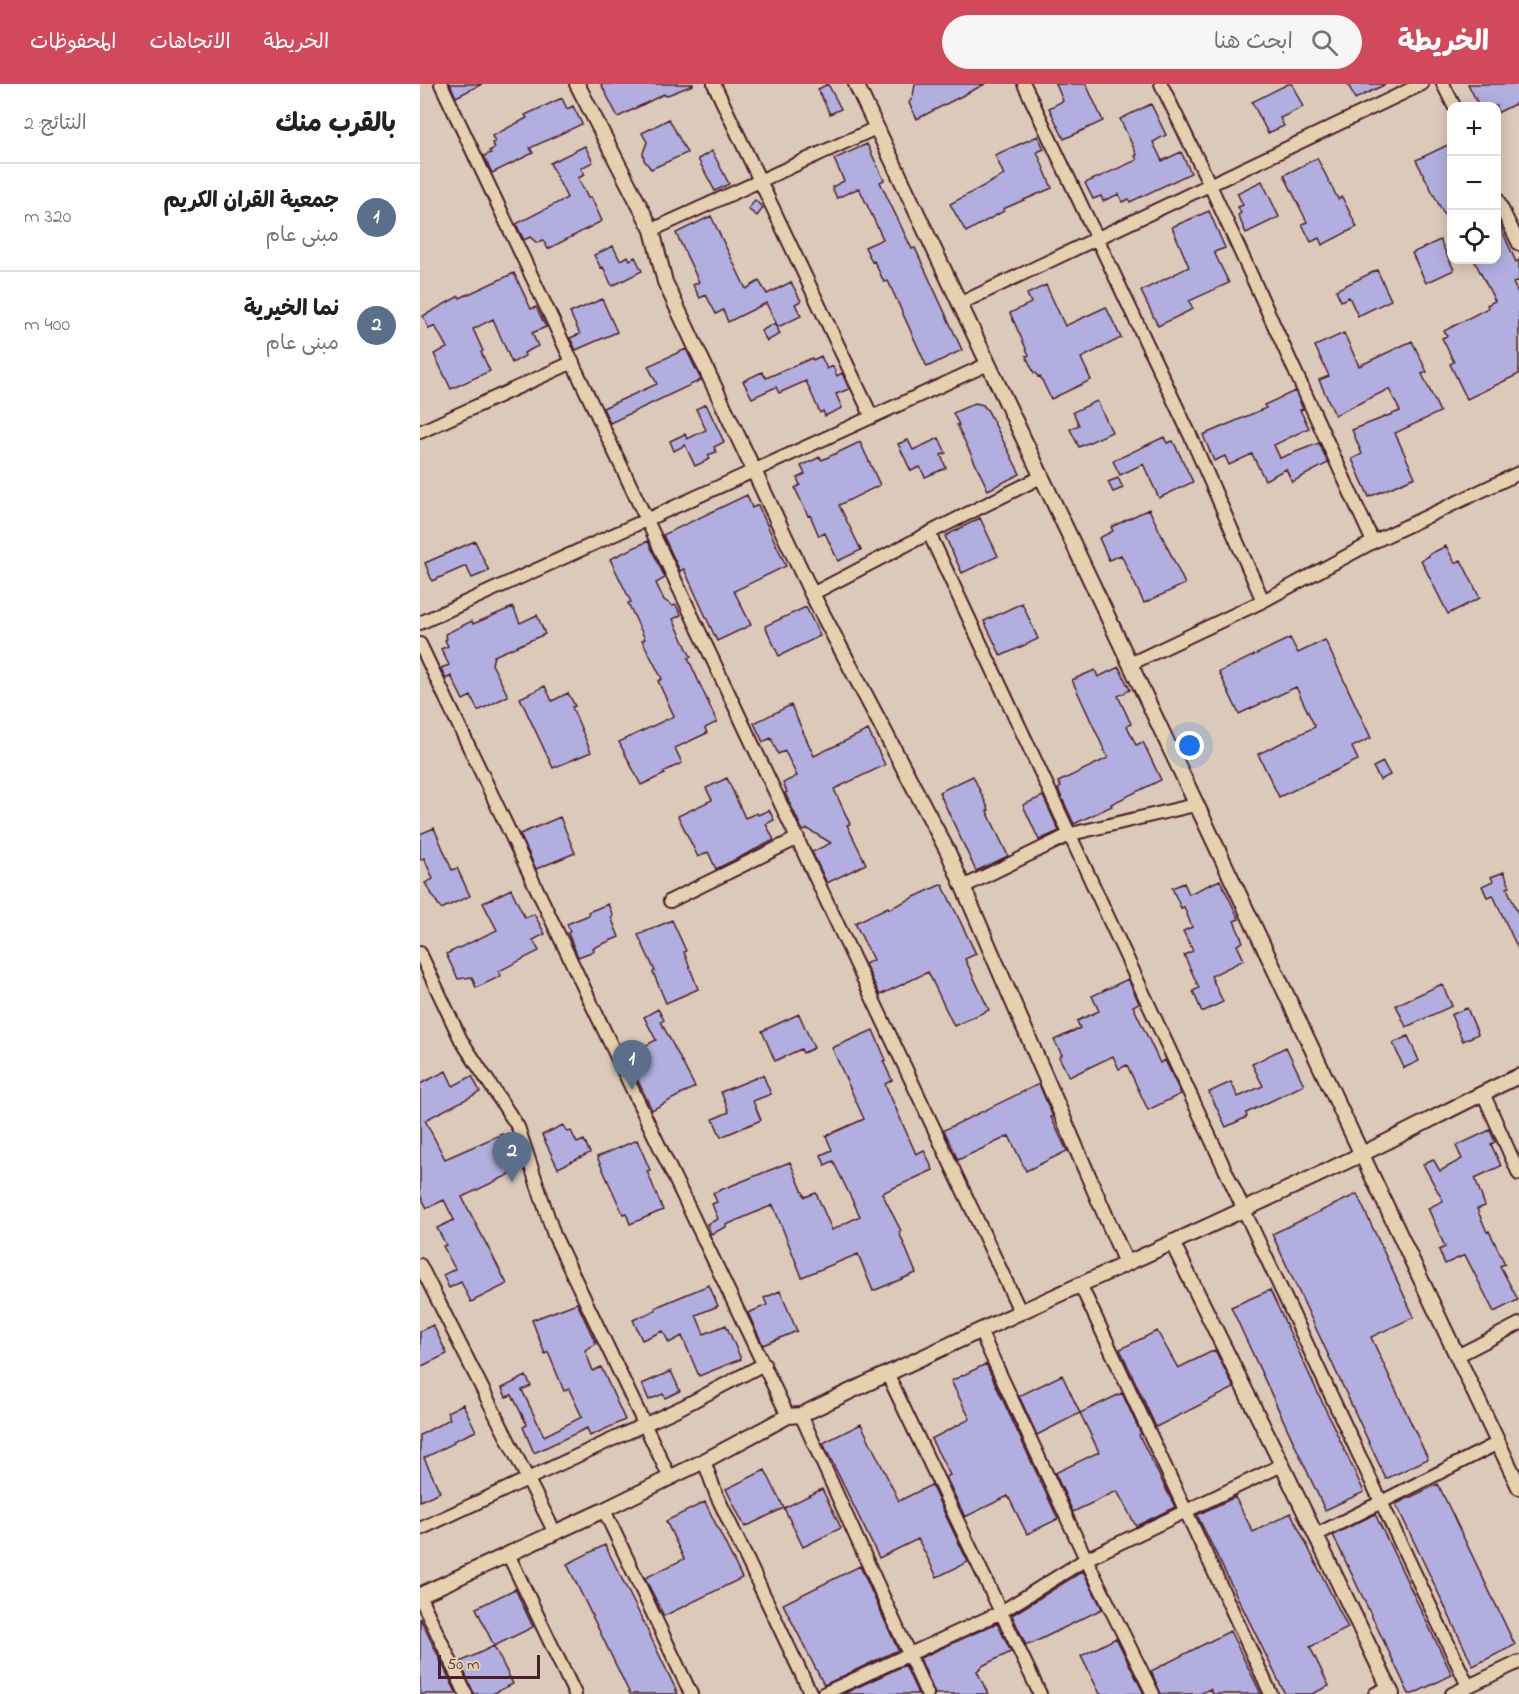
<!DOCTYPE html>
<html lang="ar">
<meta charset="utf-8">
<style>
body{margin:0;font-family:"Indie Flower","Playpen Sans Arabic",sans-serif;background:#f6f6f6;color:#202124;direction:rtl}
.controls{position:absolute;right:18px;top:18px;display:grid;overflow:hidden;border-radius:12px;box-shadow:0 3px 15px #0003}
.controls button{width:54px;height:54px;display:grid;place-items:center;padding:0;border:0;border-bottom:2px solid #e0e0e0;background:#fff;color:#202124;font:30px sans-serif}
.scale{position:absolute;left:18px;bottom:15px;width:102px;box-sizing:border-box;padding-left:6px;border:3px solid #4a1f2b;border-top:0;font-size:16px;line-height:21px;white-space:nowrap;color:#4a1f2b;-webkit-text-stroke:4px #e5d1af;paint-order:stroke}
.you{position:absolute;left:770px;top:662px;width:21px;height:21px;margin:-15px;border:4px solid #fff;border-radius:50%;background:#1a73e8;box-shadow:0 0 0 9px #1a73e833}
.badge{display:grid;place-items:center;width:39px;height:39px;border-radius:50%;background:#d1495b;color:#fff;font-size:20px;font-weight:700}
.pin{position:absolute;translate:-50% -50px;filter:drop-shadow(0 2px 3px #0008)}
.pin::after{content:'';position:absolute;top:32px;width:21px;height:18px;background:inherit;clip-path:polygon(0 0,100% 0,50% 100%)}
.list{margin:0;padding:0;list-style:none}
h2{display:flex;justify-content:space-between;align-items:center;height:78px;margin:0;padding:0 24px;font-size:26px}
h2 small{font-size:20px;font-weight:400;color:#757577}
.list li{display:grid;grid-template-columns:39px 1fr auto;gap:18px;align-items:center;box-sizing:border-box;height:108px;padding:0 24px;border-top:2px solid #e0e0e0}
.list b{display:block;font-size:22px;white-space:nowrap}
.list p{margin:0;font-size:20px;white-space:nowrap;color:#757577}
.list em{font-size:20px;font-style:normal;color:#757577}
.icon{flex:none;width:33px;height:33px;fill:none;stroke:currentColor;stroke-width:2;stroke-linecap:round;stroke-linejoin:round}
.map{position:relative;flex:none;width:1099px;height:1610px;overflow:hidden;direction:ltr}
header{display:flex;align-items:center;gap:36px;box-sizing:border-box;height:84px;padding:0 30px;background:#d1495b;color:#fff}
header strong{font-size:28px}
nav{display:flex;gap:33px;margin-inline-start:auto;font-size:21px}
.search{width:420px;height:54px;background:#f6f6f6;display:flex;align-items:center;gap:15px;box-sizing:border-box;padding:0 21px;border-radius:33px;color:#757577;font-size:22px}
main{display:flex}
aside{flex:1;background:#fff}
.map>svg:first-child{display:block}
.building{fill:#b2afe0;stroke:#4a1f2b;stroke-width:1.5}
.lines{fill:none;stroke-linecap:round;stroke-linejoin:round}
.minor-casing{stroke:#4a1f2b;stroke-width:16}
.tertiary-casing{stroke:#4a1f2b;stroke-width:18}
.minor{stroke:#e5d1af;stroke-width:12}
.tertiary{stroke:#e5d1af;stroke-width:14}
</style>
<header>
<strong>الخريطة</strong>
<div class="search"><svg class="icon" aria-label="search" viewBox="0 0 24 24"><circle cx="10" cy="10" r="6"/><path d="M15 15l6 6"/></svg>ابحث هنا</div>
<nav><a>الخريطة</a><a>الاتجاهات</a><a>المحفوظات</a></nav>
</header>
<main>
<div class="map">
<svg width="1099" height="1610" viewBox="0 0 1099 1610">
<rect width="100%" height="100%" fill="#dbcab9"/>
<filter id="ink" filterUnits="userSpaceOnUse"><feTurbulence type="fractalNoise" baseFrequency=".0167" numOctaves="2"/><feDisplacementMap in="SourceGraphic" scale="12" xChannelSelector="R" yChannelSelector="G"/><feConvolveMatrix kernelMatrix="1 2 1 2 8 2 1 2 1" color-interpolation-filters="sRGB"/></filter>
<g filter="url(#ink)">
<!-- building -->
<path class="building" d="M30,0h32l-26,13z
M181,0h92v1l-28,11 -1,-2 -46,23z
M408,0l13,25 -11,5 -12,-25z
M495,0h70l-68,35 -8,-16 4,-7z
M636,0h30l17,37 -39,18 -15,-31 14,-7z
M868,0h4l11,23 -23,11 4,8 -16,7 -16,-31z
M928,0h38l-31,15z
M1048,0h51v18l-22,11v-7h-18z
M142,14l5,11 6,-3 9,18 -52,24 3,5 -41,20 -8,-17 7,-3 -2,-2 6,-3 -3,-5 3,-1 -3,-6 35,-18 -2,-3z
M731,20l15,31 -13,7 9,19 19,-9 10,21 -61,29 -1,-3 -7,3 -3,-8 -16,7 -2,-5 -8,3 -8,-16 52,-23 -2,-4 2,-1 -17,-36z
M249,35l18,34 -36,16 -7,-9 -1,-7 4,-11 -5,-9z
M618,52l6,13 -7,3 15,36 -49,21 1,2 -38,21 -16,-28 54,-29 -9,-20z
M1032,59v87l-36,-70z
M447,60l17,36 -4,2 32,67 3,-1 47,102 -35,17 -39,-86 -4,1 -10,-21 -2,1 -7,-15 18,-8 -24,-51 -22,10 -5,-11 12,-6 -10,-22z
M165,62l8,16 -12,6 4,7 -7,3 10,20 3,-1 11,24 -54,28 -5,-9 -6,3 -7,-6 -6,3 -8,-16 51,-26 -17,-35z
M292,67l17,33 -14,7 -17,-32z
M897,74l21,41 4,-2 15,30 -35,18 -3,-7 -8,4 -9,-18 5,-2 -23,-47z
M842,97l17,36 -33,16 -8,-18 3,-2 -3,-6 5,-2 -6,-12z
M335,116l8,8 -6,8 -9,-7z
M789,127l16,37 -11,4 15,31 -40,18 4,8 -35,17 -17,-35 48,-24 -17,-40z
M291,132l35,73 13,-8 8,13 24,-12 10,19 -6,3 6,12 -23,11 -12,-24 -38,19 -5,-12 -7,4 -10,-19 -6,3 -7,-13 6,-3 -23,-49z
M1077,135l19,43 3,-2v20l-6,3 6,12v79l-52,25 -17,-35 4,-2 -12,-24 5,-2 -3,-5 44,-23 -1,-3 8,-4 -21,-41h23z
M1020,156l14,30 -28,13 -14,-30z
M193,162l7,14 8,-4 2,4 5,-3 7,14 -30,15 -9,-19 -2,1 -7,-13z
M957,186l14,30 -33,16 -9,-19 -8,4 -5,-11z
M94,189l17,36 5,-2 10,20 -14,6 6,13 -14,7 1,3 -13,7 -19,-44 -20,10 10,22 -2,1 9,19 -39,18 -17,-35 13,-6 -12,-22 -6,3 -6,-13 36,-20 1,2z
M626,201l19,41 41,-19 15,31 -40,20 10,22 -40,19 -11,-23 -2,1 -2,-4h-2l-8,-17 3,-1 -19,-42 21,-10 -4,-9z
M182,215l15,33 -41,18 -6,-12 10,-4 -10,-21z
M355,239l5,11 -13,7 -6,-10z
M924,249l15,33 53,-25 15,31 -5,2 18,38 -45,21 20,44 -46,20 -17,-38 10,-5 -10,-24 48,-19 -11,-22 -54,26 -16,-35 10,-4 -14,-30z
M266,265l15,31 -91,43 -7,-15 54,-24 -9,-18z
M401,272l6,13 6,-3 4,10 5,-3 7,16 -13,5 6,14 -17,8 -2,-5 -3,2 -14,-32 -27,12 -3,-6 -24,11 -9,-17 19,-9 4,6 46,-20 1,2z
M875,307l8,18 -3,1 9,18 -35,17 6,13 39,-15 9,20 -36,19 -6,-13 -21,11 -13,-26 -23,11 -4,-9 -11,5 -11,-26 63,-27 -2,-3z
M677,317l15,31 -33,15 -9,-18 9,-4 -6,-13z
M555,319l8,2 5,6 32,63 -32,16 -31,-65h2l-6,-12z
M286,320l18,38 -10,5 2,5 -8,3 2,4 -15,7 -10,-21 -11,6 -4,-10 15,-7 2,5 19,-9 -10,-21z
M744,353l3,6 6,-2 20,41 -34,16 -16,-34 -23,11 -7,-14z
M519,354l7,15 -5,2 5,13 -21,9 -5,-10 -9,4 -13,-27 10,-4 5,10z
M440,358l20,43 -41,20 22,45 -23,11 -13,-28 -6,3 -9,-21 -2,1 -13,-28 5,-3 -3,-7 8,-4 -4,-8 19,-9 2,3z
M698,394l5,10 -10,4 -5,-10z
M327,411l5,13 6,-3 28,61 -52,25 17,34 -34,16 -33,-72 -4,2 -17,-36z
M729,425l36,75 -41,19 -23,-48 -12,5 -10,-22 14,-7 -2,-4z
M560,434l18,38 -36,17 -17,-37z
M55,457l14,30 -17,7 -6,-12 -34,15 -7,-18z
M228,457l17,37 -9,5 8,17 9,6 3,-1 5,10 -8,4 18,38 -3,1 29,64 -12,6 2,5 -32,15 7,15 -19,9 2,2 -24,11 -22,-43 55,-26 -16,-35 4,-2 -20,-39 3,-1 -17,-36 3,-1 -21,-43z
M1026,462l9,17 6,-3 19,38 -32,16 -27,-54 8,-4 -1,-1z
M602,519l16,36 -37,17 -17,-35z
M93,523l7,16 17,-8 8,19 -51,22 -2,8 16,32 -30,15 -7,-15 -8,4 -12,-24 -5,3 -5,-11 8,-3 -8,-16 7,-3 -3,-6 2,-1 -2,-5 27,-13 1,3z
M386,523l14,29 -41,20 -14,-30z
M870,554l8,15 27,-13 46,98 -19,9 6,13 -79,37 -21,-43 57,-27 -19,-40 -57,27 -20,-42z
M699,583l11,23 -12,6 13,28 -4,2 9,19 7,-3 18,38 -50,24 1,2 -38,18 -16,-35 3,-2 -3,-5 50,-24 -36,-78 23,-10 3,7z
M125,602l7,15 16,-8 7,13 -3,1 19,45 -38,16 -33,-70z
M371,621l23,51 54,-26 17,35 -51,24 16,35 -3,1 19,39 -39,19 -15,-31 19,-9 -23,-14 -5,2 -18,-38 2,-1 -4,-9 14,-7 -12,-25 -7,3 -7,-16 -8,4 -9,-19z
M963,678l7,13 -10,5 -7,-13z
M553,692l16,34 -2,1 21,45 -32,15 -37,-79z
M307,694l18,40 12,-5 1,2 11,-5 5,10 -8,4 8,16 -58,29 -8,-17 -10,5 -20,-41 34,-16 -6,-12z
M623,712l16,35 -20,9 -16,-35z
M140,733l15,36 -39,16 -16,-35z
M14,744l18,42 5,-2 13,28 -29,13 -16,-26 8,-4 -9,-21 -4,2v-26z
M1084,788l6,15 -3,1 12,28v35l-26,-56 -6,2 -5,-11 11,-5 -2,-4z
M800,796l19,39 -5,2 9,21 -6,3 7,15 -33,16 12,26 -21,10 -9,-21 6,-3 -15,-33 9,-4 -10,-20 9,-4 -8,-20 -3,1 -9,-20 12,-5 5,11z
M522,800l34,70 -11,5 24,51 -35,16 -26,-54 -48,23 -15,-31 8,-4 -18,-37 33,-16 1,2z
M91,805l14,29 9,-4 11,20 -12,6 6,11 -40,20 2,5 -25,12 -4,-11 -14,2 -12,-25 51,-24 -14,-27z
M188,820l5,12 -2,1 8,20 -26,11 1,3 -16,6 -10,-24 2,-2 -3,-7 22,-9 -1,-3z
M252,836l14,31 -2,1 14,37 -32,14 -13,-31 2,-1 -17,-36z
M708,895l11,24 -6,3 27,57 5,-3 16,34 -33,16 -21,-45 -8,4 -6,-13 -44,21 -10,-20 3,-2 -8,-15 26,-12 -3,-7 22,-10 -7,-15z
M1022,900l10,22 -46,21 -10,-22z
M1047,924l11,26 -15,7 -12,-26z
M238,925l6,11 -3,2 34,65 -43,23 -26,-54 30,-16 -12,-23z
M379,930l15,34 -11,5 -2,-4 -26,12 -13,-30z
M453,946l13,30 -3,1 9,19 -7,4 31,70 8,-4 9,20 -51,23 19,38 -2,1 17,41 -43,18 -15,-37 -56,23 -29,-72 -47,20v2l-15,7 -4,-10 11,-5 -6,-15 5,-2 -4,-9 77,-31 15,35 11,-4 16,37 28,-14 -27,-55 -8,4 -4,-10 11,-5 -6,-14 38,-17 -32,-71z
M988,952l11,25 -15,7 -11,-25z
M866,963l18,38 -58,28 1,4 -21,10 -17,-35 22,-10 7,15 25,-11 -11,-22z
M26,987l7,15 19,-10 8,16 -55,28 20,39 57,-25 17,36 -57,27 45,87 -36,18 -10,-20 -12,6 -6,-13 12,-6 -12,-23 3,-1 -9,-17 17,-8 -10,-20 -17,8 -7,-13v-111z
M343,991l8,19 -18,7 8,19 -40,17 -8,-18 16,-7 -8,-20z
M619,1000l14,33h-2l16,34 -41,20 -17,-35 -51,24 -14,-30z
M143,1041l4,7 4,-1 6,12 7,-3 6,13 -32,15 -16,-33z
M1070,1046l5,12 -4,2 10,22 -26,12 10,28 -8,3 10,23 2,-1 16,33 -5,2 18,34 -24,12 -29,-57 -20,9 -6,-14 6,-3 -17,-39 15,-7 -20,-37 10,-5 7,12 22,-12 -6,-13z
M217,1056l13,30 -3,1 16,39 -33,14 -4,-11 -3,1 -26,-57z
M937,1110l57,123 -43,20 57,122 -42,20 -114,-245z
M289,1201l9,21 -22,9 8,19 22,-9 15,34 -42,17 -17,-40 -13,7 -6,-12 -21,9 -9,-20 23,-10 -1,-2 6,-3z
M850,1206l94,202 -39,18 -94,-203z
M360,1207l17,40 -34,14 -15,-32 19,-8 -3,-7z
M157,1219l19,41 -11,6 8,21 8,-4 24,53 -35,16 -3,-8 -53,25 -11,-26 4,-2 -15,-30 -6,2 -4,-9 24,-12 5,10 -9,4 22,46 38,-19 -13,-28 -5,2 -16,-39 -3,2 -13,-34z
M13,1241l14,29 -27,13v-36z
M737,1247l21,37 37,-18 19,38 -78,39 -36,-78z
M566,1280l72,155 -31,15 -19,-38 -43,21 -19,-40 4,-2 -19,-36 39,-20 -19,-38z
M251,1287l9,20 -15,7 -2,-4 -14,6 -7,-16z
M642,1291l18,38 -43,22 -18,-39z
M702,1309l19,41 -2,1 36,72 -39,19 -19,-35 -44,21 -18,-39 44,-21 -19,-39z
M43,1320l13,27 -23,10 1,2 -30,15 16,34 -20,9v-66l30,-16 -3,-7z
M441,1340l38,77 32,-16 37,77 -31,15 -19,-38 -39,19 -56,-115z
M345,1386l19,38 -39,19 -19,-38z
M1018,1400l77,161 -42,21 -77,-162z
M402,1405l19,39 -38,19 -19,-39z
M815,1413l18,35 38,-19 57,115 -38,19 19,39 -17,8h-27l-88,-179z
M285,1418l37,76 -78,38 -19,-38 39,-19 -18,-38z
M955,1430l77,161 -39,19h-4l-76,-159z
M185,1461l38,76 35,73h-48l-63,-130z
M440,1482l38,84 -74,35 -41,-81z
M663,1487l19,38 -71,35 -1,-1 -4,2 -14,-30z
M95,1505l18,38 -39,19 -18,-38z
M0,1534l25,52 12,24h-37z
M577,1539l14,29 -27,13 -7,6 11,23h-53l-15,-36z
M810,1547l31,63h-48l-3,-5 -10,5h-39l-10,-23z
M696,1554l28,56h-44l-19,-38z
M74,1562l19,38 -21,10h-18l-14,-32z
M485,1581l13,29h-75z"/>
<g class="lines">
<!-- minor casing -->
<g class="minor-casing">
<path id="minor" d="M21,0l580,1229
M294,0l158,333
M604,0l167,353 72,164
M741,0l49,101 163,357
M1023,0l11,22
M1076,113l23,47
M232,146l224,-102
M539,220l463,-220
M0,348l153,-70
M509,449c105,224 209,448 313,673 74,160 151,320 226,480
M392,510l117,-61 112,-56
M0,539l568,-259
M0,560l368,772
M710,580l133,-63 110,-59 146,-69
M543,803l108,-53 124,-29
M250,817l128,-63
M0,869l41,87 57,87 36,108 116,243
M1063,1009l36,81
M0,1181l135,268
M660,1200l191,410
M560,1247l106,228 67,135
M1037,1272l62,-32
M467,1289l153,321
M381,1331l126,279
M284,1377l12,33 95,200
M184,1426l87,184
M0,1445l262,-122 82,-43
M896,1451l182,-92
M88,1470l67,140
M0,1513l46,97
M403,1610l178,-82 85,-53 196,-94
M955,1610l14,-7
M1032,1610l67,-32"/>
</g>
<!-- tertiary casing -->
<g class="tertiary-casing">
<path id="tertiary" d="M157,0l75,146 13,52 147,312 136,258 178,411
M436,0l663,1403
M752,1158l110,223 110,229
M0,1511l184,-85 100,-49 84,-45 13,-1c185,-90 374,-171 559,-260 54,-26 105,-54 159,-79"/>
</g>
<!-- minor -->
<use href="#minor" class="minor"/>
<!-- tertiary -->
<use href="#tertiary" class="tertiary"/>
</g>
</g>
</svg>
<div class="controls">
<button>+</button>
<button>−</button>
<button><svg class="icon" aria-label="locate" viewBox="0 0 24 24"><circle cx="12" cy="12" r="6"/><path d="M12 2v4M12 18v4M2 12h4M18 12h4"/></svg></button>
</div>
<div class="scale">50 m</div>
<div class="you"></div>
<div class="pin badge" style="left:212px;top:1006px;background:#5c6f8a">1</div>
<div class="pin badge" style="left:92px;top:1098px;background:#5c6f8a">2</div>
</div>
<aside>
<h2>بالقرب منك<small>النتائج: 2</small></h2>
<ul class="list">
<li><span class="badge" style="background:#5c6f8a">1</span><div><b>جمعية القران الكريم</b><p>مبنى عام</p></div><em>320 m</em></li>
<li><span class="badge" style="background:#5c6f8a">2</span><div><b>نما الخيرية</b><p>مبنى عام</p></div><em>400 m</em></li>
</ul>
</aside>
</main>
